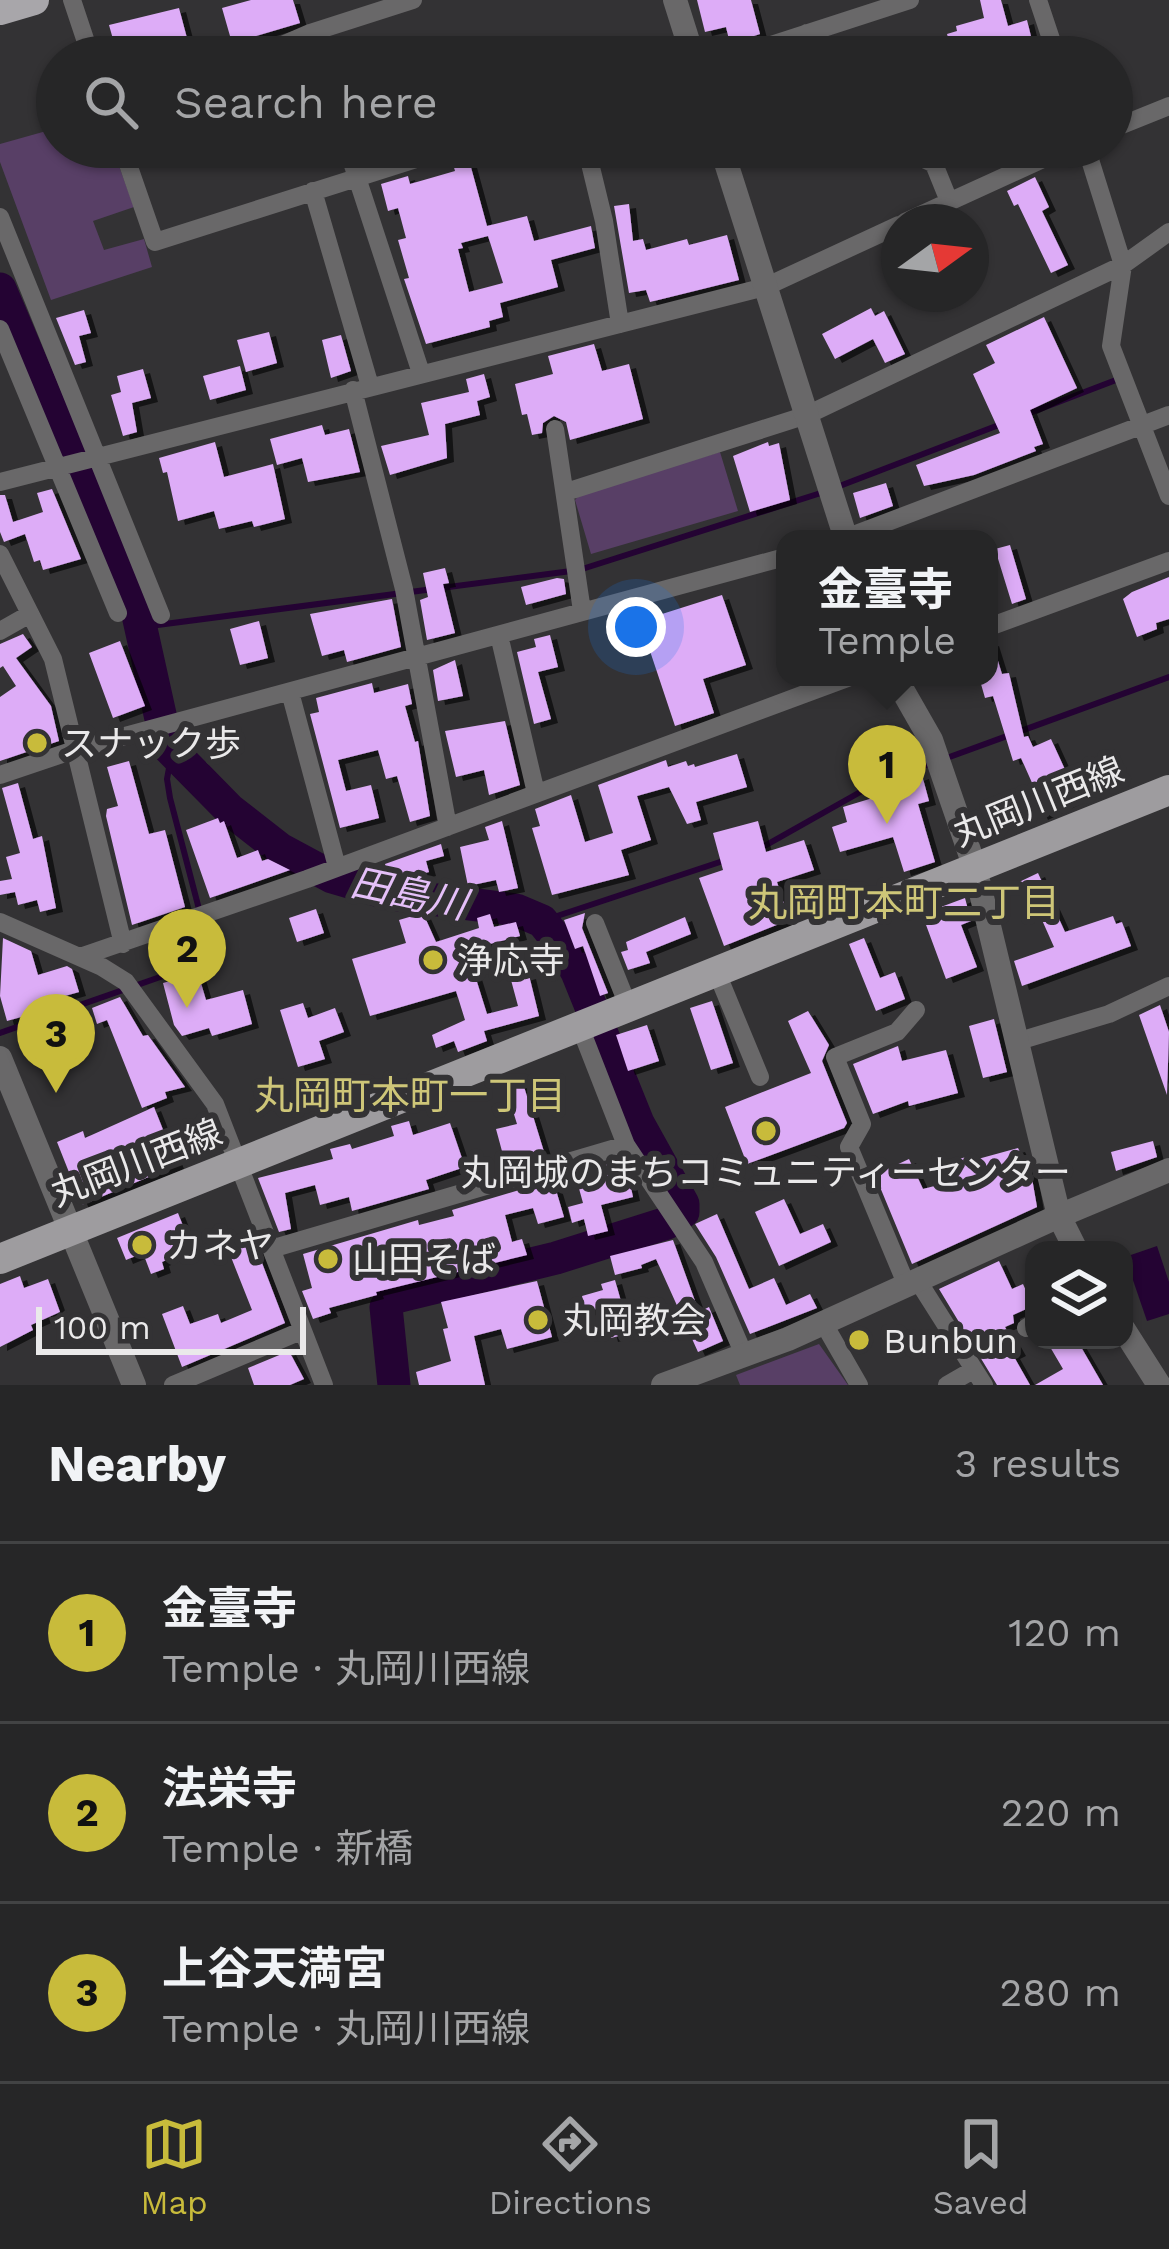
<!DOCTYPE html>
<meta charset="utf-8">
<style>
body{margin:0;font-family:"Work Sans","Noto Sans JP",sans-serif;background:#2e2e2f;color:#f1f3f6}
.controls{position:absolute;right:36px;bottom:36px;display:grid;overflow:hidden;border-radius:24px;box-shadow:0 3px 9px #0004}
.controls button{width:108px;height:108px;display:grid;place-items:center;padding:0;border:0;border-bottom:3px solid #424344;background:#262627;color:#f1f3f6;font:60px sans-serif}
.compass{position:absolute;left:881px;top:204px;width:108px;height:108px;border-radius:50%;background:#262627;box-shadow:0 3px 9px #0004;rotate:75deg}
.scale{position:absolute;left:36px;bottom:30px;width:270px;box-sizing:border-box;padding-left:12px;border:6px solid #eae9ea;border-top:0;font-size:33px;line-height:42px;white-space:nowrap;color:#eae9ea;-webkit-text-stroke:9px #333234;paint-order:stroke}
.you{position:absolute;left:636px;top:627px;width:42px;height:42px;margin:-30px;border:9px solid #fff;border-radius:50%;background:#1a73e8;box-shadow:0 0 0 18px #1a73e833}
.badge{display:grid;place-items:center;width:78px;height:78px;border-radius:50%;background:#c8bb3b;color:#111;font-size:39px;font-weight:700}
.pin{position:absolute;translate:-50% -99px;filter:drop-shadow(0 3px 6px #0008)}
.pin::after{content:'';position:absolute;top:63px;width:42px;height:36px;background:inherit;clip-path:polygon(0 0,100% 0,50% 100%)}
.popup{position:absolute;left:776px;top:530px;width:222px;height:156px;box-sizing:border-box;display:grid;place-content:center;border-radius:24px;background:#262627;filter:drop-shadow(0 3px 9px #0005);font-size:39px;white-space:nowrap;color:#a4a5a7}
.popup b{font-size:45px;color:#f1f3f6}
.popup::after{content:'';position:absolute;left:50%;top:100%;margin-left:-24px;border:24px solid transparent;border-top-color:#262627}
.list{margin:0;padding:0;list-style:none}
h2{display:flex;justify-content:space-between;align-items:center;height:156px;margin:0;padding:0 48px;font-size:51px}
h2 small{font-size:39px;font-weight:400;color:#a4a5a7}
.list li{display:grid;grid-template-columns:78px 1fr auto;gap:36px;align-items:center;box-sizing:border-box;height:180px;padding:0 48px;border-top:3px solid #424344}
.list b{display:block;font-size:45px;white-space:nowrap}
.list p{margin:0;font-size:39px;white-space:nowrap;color:#a4a5a7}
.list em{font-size:39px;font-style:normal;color:#a4a5a7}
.icon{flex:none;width:66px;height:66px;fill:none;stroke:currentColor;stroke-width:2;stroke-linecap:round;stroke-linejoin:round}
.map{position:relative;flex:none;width:1169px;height:1385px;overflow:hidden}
.search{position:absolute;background:#262627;box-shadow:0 3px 9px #0004;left:36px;right:36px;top:36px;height:132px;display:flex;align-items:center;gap:30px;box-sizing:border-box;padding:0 42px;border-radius:66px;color:#a4a5a7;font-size:45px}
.sheet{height:696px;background:#262627}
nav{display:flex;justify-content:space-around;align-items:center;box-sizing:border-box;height:168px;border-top:3px solid #424344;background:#262627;font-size:33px;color:#a4a5a7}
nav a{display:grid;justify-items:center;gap:6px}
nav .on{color:#c8bb3b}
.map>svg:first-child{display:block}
.green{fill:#583f66}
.water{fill:#240333}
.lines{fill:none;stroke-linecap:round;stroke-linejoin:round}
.stream{stroke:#240333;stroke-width:6}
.river{stroke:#240333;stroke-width:33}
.building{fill:#ddacf7;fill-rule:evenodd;filter:url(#shadow)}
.minor{stroke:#696869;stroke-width:18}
.tertiary{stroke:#696869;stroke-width:24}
.primary{stroke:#9e9c9f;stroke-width:30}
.trunk{stroke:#a8a6aa;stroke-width:30}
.poi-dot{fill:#c8bb3b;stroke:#333234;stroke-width:4.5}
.labels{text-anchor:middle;stroke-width:12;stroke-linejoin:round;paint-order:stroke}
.poi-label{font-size:36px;fill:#eae9ea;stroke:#333234;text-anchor:start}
.street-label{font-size:36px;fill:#eae9ea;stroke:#333234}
.water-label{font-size:39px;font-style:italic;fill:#e5c0f9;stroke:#333234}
.neighbourhood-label{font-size:39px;fill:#cec678;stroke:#333234}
</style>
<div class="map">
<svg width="1169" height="1385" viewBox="0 0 1169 1385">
<defs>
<filter id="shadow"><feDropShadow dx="7" dy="4" stdDeviation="0" flood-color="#0009"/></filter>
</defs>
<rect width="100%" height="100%" fill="#333234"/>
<!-- green -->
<path class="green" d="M57,128v19h55l22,60 -41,14 11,29 40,-11 8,28 -101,33 -51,-138v-18z
M720,452l18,59 -147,43 -16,-54 5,-6z
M819,1344l29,41h-108l-4,-10z"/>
<!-- water -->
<path class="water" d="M1157,1246l12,36v32l-22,7 -22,-64z"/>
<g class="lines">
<!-- stream -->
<path class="stream" d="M1027,414l89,-34
M837,487l167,-64
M142,627l437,-57 245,-78
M944,759l225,-82
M761,848l117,-66 54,-19
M542,921l184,-61
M0,1033l203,-71 8,-7 -41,-157 -3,-19 5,-27"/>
<!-- river -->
<path class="river" d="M0,289l138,326 29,131 63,64 50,39 52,28 58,17 126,16 26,11 20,25 15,26 61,151 45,81v8l-16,11 -111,35 -164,40 -6,9 8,78"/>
</g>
<!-- building -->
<path class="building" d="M251,0h42l7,23 -68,20 -10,-35z
M697,0h54l9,34 -30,10 -4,-17 -21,5z
M980,0h21l7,26 19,-6 9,37h-74l-2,-8 -8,3 -5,-18 10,-3 -1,-5 28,-8z
M179,8l13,49h-74l-9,-32z
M469,160l18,66 40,-10 7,25 57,-15 4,22 -44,12 7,27 -58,16 3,14 -14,4 1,6 -64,17 -22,-65 5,-1 -11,-38 8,-2 -8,-30 -10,3 -7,-27 27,-8 2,8 45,-13 -2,-7zM488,236l15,47 -34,9 -11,-43 5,-1 -2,-5z
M1035,177l14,30 -7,4 26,54 -17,8 -33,-69 -4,2 -7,-15z
M629,204l4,37 10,-2 3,11 41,-11 2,6 38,-10 12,45 -89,22 -4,-12 -17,3 -15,-87z
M871,308l4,8 9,-5 21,43 -20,9 -12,-24 -38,20 -13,-25z
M84,310l7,23 -12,3 7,26 -11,3 -19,-47z
M1044,317l33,71 -47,22 13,34 -9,3 2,4 -62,24 -50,11 -8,-21 84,-32 -27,-59 22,-11 -9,-18z
M269,332l8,31 -31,9 -9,-32z
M341,335l10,36 -20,7 -9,-38z
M594,344l8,27 27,-7 14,55 -73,21 -4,-18 -12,-6 -11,7 -1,10 -10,2 -5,-21 -5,1 -7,-31 38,-10 -5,-18z
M240,366l6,24 -36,10 -7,-24z
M143,369l8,29 -19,5 5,29 -14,4 -12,-41 10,-3 -4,-16z
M484,374l6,23 -13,4 3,14 -35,9 2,34 -57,17 -9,-29 48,-11 -8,-32 48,-11 -3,-13z
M322,425l3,10 24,-6 11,43 -52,10 -6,-24 -25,7 -7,-26z
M215,442l9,35 49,-13 12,55 -31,8 -2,-6 -33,8 -5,-18 -36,10 -11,-49 -4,1 -4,-15z
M768,442l1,4 10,-3 11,57 -40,12 -17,-56z
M886,483l7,23 -33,12 -7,-25z
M52,489l29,70 -38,11 -3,-10 -6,2 -9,-28 -21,8 -4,-10v-37h5l8,27 30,-10 -6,-19z
M1010,545l16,54 -14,5 -17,-55z
M445,568l4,15 -6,1 12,49 -28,7 -7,-40 8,-3 -5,-24z
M1169,577v42l-13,4 1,6 -20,8 -14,-38 9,-7z
M557,578l7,1 2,15 -40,11 -5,-18z
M722,595l24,70 -43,14 11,34 -39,13 -35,-105z
M392,599l9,48 -54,15 -3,-12 -22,6 -12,-42z
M259,621l9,37 -28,7 -10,-36z
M23,634l9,13 -16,11 35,48 8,35 -59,20v-64l16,-11 -13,-20 -3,2v-24z
M550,635l8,32 -20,5 13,47 -17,5 -17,-72 19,-5 -2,-8z
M120,641l25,65 -32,12 -24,-65z
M992,642l10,32 7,-1 15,64 4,-1 5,11 18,-8 27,59 -37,18 -9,-20 5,-2 -16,-36 -8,3 -20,-65 -8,2 -6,-21h10v-34z
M455,660l8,36 -25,5 -5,-31z
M372,683l2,10 34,-9 4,20 -7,2 10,36 3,-1 12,75 -20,6 -13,-46 -11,3 -8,-29 -40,10 8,31 25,-6 8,33 -39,10 -30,-114 9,-2 -3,-14z
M505,721l15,64 -31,10 -5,-25 -28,7 -11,-46z
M737,754l10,33 -51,15 5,18 -14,4 -18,-37 -32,9 14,44 -30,10 8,25 -77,20 -20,-67 8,-2 -5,-17 36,-14 14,47 28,-9 -15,-48 68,-25 2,7 18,-6 2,5 6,-2 1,3z
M129,761l20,73 16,-4 20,77 -53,18 -26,-109 1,-7 11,-3 -11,-39z
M922,775l7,26 -11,3 17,58 -31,10 -11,-35 -53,15 -8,-25 15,-5 -4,-15 33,-10 -2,-5z
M18,783l15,56 9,-3 14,72 -16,4 -3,-12 -19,5 -3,-13 -15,3v-14l12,-2 -6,-22 14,-4 -18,-65z
M218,818l2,5 4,-2 13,37 21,-8 4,11 6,-2 22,11 -80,28 -24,-68z
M502,821l16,67 -19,4 -3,-12 -28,6 -8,-39 29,-7 -4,-13z
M758,821l8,31 38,-12 10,30 -37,12 12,38 -65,26 -25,-68 24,-8 -10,-37z
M441,844l3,12 -18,5 3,11 -31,8 -3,-10 -8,2 -2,-8z
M1038,873l27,59 48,-16 3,8 6,-2 9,24 -109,40 -8,-25 40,-14 -20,-45 -8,3 -9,-22z
M965,898l6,23 -10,4 16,42 -31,12 -24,-65z
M316,909l8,24 -27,9 -8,-24z
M423,913l13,29 43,-14 -2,-10 13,-4 4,13 22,-5 4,14 -53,14 20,64 31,-8 -7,-26 18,-5 10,41 -55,15 3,10 -29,11 -4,-11 -18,7 -4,-13 33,-15 -9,-29 -86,25 -18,-57 54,-16 -7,-23z
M585,913l-3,15 26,65 -8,3 -17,-50 -8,3 -11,-29z
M685,917l6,17 -45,18 4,11 -22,7 -7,-18 7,-2 -2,-8z
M3,938l28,13 7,24 29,-9 5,3 7,23 -28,8 2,8 -46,13 -7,-25z
M864,938l16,40 15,-6 10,27 -29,12 -27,-67z
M198,973l8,27 37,-10 9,34 -40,12 -3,-8 -27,8 -8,-11 -11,-42z
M120,997l23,39 5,-1 37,52 -20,5 2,6 -25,10 -35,-88 -10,4 -5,-16z
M712,1001l21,62 -22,7 -21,-62z
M303,1003l5,15 27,-10 9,24 -25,9 6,18 -27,8 -18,-57z
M1160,1005l9,27 -2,63 -28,-80z
M808,1011l21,34 -7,16 25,62 -3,5 -97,36 -22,-57 86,-34 -23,-52z
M994,1019l13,53 -24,6 -14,-52z
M647,1025l12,36 -31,10 -12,-36z
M898,1046l4,15 44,-11 12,43 -49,13 -1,-5 -35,13 -20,-50z
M521,1077l24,78 -39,11 -10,-37 21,-5 -13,-42z
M154,1107l23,58 -95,40 -25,-63 26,-11 2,7z
M409,1121l4,14 37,-12 15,44 -39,13 3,9 -77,22 -3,-14 -29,8 -5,-20 -30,8 6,36 -12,3 -21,-54 75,-19 -3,-10 20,-5 2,5 42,-13 -3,-10z
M1153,1141l4,16 -41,14 -5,-19z
M1018,1148l7,14 4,-1 8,46 -125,57 -37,-89 34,-16 14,30 34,-9 -5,-19 14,-4 1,5z
M608,1164l5,19 16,-4 4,18 -32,8 7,26 -20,5 -4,-17 -12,4 -4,-16 15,-4 -8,-29z
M553,1180l11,37 -26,7 -5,-16 -28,7 7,27 10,-3 5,16 -151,37 1,3 -48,13 2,5 -18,6 -11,-28 10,-3 -9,-34 115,-34 1,5 35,-9 -2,-6z
M784,1199l16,35 23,-10 8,18 -52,24 -24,-54z
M178,1213l12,31 -19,8 2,5 -11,5 2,7 -13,5 -8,-21 -17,7 -9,-22z
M717,1214l32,75 25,-11 12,27 24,-11 7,14 -67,26 -34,-77 -21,-33z
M673,1240l26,72 10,-5 14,34 -25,11 -42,-93 -15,6 1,3 -27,7 -5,-19z
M254,1242l31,81 -103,44 -20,-53 21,-8 7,18 28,-10 3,9 31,-13 -23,-58z
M999,1261l13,28 11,-5 10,22 -20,9 1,8 -9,4 14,25 -6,3 17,30h-33l-58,-96z
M20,1276l4,12 24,-9 12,33 -29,13 2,5 -33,17v-63z
M615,1280l15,53 -19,5 -8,-31 -17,5 -4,-16 21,-6 -2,-6z
M537,1281l15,56 -45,12 -6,-20 -27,7 11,49h-66l-3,-13 35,-11 -8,-32 5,-1 -7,-26z
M1046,1340h31l26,45h-68l28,-16z
M289,1351l15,28 -14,6h-36l-6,-17z"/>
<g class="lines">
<!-- minor -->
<path class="minor" d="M72,0l19,57
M1038,0l19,57
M310,33l7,24
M807,33l7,24
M255,57l55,-24 103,-33
M734,57l176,-57
M1112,129l57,-23
M122,147l33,95 299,-95
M347,147l74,226
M586,147l18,74 16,103
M899,147l35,17 15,37
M1086,147l37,118 -12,81 58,150
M313,191l57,195
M0,217l161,398
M905,222l164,-75
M0,329l118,284
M353,390l51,199 44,238
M555,429l27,182
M0,482l765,-195 134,-62
M566,492l241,-77 316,-150 46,-33
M843,539l326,-124
M0,554l53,105 70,285
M989,627l180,-66
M0,631l30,-17
M499,635l37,158
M290,692l47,175
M0,775l77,-26 708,-192
M0,922l102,45 24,15 89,122 109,281
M595,923l34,85
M80,957l227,-78 543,-202
M717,973l43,104
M580,1027l46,118 78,117 41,95
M1019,1041l90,-27 60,-28
M271,1249l355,-104
M918,1281l66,104
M907,1286l-58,-139 13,-23 -27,-67 62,-25 19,-22
M824,1324l35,61
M1026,1328l8,-5
M173,1385l128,-54
M947,1385l26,-15"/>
<!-- tertiary -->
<path class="tertiary" d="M675,0l18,57
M721,147l125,392
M895,677l36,63 44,128 84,348 17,34
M0,1058l134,327
M1124,1330l35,55
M663,1385l125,-46 271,-123 110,-46"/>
<!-- primary -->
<path class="primary" d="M0,1259l1169,-469"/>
<!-- trunk -->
<path class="trunk" d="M0,10l34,-10"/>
</g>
<!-- markers -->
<g class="poi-dot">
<circle cx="37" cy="743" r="12"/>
<circle cx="433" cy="960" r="12"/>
<circle cx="766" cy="1131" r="12"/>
<circle cx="142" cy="1245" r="12"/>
<circle cx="328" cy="1259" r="12"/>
<circle cx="538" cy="1320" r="12"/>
<circle cx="859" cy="1340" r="12"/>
</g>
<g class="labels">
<!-- poi labels -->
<g class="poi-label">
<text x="61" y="756">スナック歩</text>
<text x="457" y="973">浄応寺</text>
<text x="766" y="1185" text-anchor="middle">丸岡城のまちコミュニティーセンター</text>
<text x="166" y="1258">カネヤ</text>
<text x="352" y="1272">山田そば</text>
<text x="562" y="1333">丸岡教会</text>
<text x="883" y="1353">Bunbun</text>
</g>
<!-- street labels -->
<g class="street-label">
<text transform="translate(1038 801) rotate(-22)" y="13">丸岡川西線</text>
<text transform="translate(136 1162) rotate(-21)" y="13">丸岡川西線</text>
</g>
<!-- water labels -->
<g class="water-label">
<text transform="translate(409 893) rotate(12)" y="14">田島川</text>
</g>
<!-- neighbourhood labels -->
<g class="neighbourhood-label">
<text x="904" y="916">丸岡町本町二丁目</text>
<text x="410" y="1109">丸岡町本町一丁目</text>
</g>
</g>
</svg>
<div class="controls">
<button><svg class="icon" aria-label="layers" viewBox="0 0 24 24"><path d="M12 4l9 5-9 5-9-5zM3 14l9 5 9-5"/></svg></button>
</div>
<svg class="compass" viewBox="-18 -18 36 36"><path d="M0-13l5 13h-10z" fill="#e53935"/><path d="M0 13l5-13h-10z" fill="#a4a5a7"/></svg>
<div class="scale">100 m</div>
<div class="you"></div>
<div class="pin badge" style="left:887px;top:824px">1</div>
<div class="popup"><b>金臺寺</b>Temple</div>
<div class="pin badge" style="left:187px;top:1008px">2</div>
<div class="pin badge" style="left:56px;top:1093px">3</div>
<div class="search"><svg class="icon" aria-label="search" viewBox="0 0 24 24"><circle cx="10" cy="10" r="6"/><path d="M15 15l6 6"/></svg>Search here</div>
</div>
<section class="sheet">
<h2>Nearby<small>3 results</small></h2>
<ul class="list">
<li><span class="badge">1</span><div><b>金臺寺</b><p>Temple · 丸岡川西線</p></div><em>120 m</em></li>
<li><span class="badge">2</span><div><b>法栄寺</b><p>Temple · 新橋</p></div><em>220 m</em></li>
<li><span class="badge">3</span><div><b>上谷天満宮</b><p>Temple · 丸岡川西線</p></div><em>280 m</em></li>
</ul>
</section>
<nav>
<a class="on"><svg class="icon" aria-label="map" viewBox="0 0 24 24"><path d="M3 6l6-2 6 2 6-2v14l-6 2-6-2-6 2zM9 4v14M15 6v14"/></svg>Map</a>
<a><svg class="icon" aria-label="directions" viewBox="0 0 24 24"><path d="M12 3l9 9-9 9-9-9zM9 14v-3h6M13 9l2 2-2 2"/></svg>Directions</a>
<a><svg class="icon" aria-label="saved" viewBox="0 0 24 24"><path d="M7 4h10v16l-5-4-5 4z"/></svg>Saved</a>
</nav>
